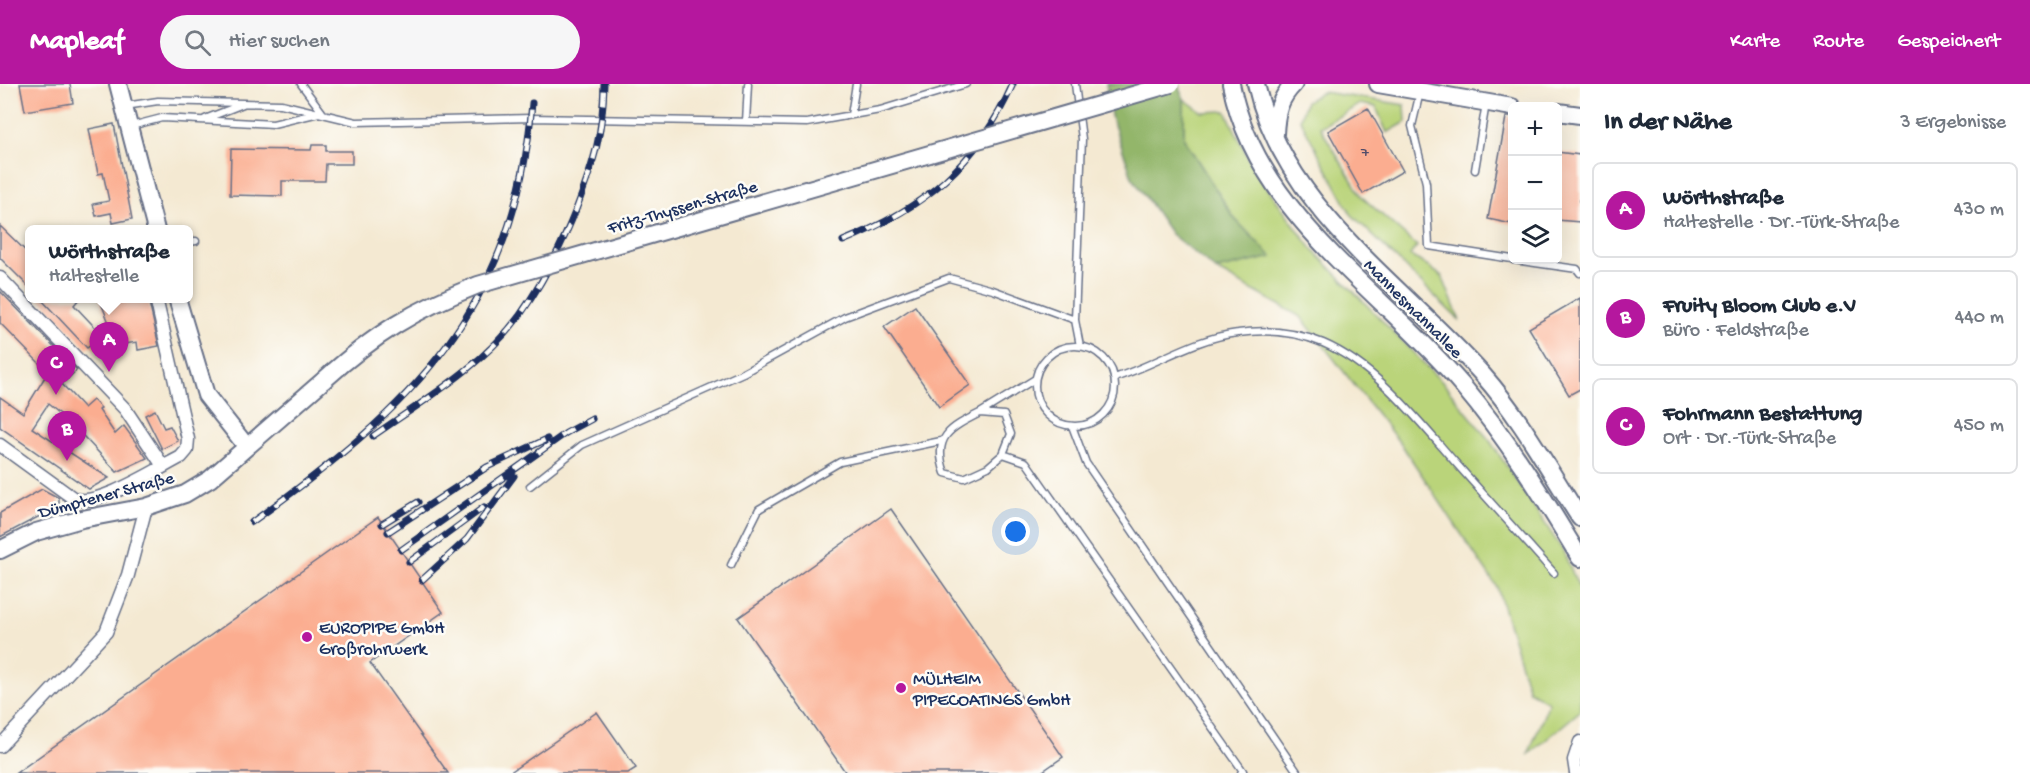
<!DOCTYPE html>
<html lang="de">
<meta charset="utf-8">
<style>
body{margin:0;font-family:"Gochi Hand",sans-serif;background:#f6f6f7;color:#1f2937}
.controls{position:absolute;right:18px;top:18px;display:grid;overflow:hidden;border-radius:9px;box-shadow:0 6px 24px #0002}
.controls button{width:54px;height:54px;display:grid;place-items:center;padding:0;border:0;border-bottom:2px solid #e0e1e3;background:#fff;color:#1f2937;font:30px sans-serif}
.you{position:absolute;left:1016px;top:448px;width:21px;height:21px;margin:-15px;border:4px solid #fff;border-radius:50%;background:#1a73e8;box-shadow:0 0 0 9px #1a73e833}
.badge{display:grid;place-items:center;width:39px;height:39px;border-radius:50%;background:#b5179e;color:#fff;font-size:20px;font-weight:700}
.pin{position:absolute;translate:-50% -50px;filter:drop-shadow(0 2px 3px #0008)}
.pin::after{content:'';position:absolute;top:32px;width:21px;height:18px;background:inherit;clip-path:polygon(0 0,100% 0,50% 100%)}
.popup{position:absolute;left:25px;top:141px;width:168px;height:78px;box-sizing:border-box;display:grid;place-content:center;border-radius:9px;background:#fff;filter:drop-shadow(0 2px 4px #0005);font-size:20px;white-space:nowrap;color:#747a83}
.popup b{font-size:22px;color:#1f2937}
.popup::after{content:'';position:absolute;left:50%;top:100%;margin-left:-12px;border:12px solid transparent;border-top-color:#fff}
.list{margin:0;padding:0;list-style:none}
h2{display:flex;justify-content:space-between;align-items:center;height:78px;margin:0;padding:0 24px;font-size:26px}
h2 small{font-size:20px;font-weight:400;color:#747a83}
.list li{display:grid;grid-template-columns:39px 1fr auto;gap:18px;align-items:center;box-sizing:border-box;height:96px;margin:0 12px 12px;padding:0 12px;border:2px solid #e0e1e3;border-radius:9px}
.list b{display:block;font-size:22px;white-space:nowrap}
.list p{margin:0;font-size:20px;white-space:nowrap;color:#747a83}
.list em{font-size:20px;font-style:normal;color:#747a83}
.icon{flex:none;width:33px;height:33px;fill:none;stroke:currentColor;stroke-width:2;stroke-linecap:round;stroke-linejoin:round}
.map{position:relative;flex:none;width:1580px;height:689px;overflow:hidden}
header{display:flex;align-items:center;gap:36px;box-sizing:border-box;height:84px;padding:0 30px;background:#b5179e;color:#fff}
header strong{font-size:28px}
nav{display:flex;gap:33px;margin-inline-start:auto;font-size:21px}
.search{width:420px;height:54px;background:#f6f6f7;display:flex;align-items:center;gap:15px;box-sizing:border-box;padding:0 21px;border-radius:33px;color:#747a83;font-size:22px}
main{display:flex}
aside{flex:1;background:#fff}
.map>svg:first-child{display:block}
.green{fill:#bad47a;stroke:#6a826c;stroke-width:1.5}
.forest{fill:#93b66a;stroke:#577264;stroke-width:1.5}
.building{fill:#fbad90}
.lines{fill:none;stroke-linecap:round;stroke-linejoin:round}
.lane-casing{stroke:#677087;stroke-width:9}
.street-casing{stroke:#677087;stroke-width:15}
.secondary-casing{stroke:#677087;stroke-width:20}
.lane{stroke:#fff;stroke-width:6}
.street{stroke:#fff;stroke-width:12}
.secondary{stroke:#fff;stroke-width:16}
.rail-casing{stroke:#1b2f5e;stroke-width:7}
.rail{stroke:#fdfcf7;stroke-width:4.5;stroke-dasharray:14;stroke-linecap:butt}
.secondary-bridge-casing{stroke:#677087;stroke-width:20;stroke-linecap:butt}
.secondary-bridge{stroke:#fff;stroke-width:16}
.poi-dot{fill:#b5179e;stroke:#fdfcf7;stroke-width:2}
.labels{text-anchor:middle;stroke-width:5;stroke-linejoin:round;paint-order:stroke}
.number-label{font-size:15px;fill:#534e6a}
.street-label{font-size:18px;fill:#1b2f5e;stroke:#fdfcf7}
.poi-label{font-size:18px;fill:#1b2f5e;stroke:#fdfcf7;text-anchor:start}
</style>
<header>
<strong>Mapleaf</strong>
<div class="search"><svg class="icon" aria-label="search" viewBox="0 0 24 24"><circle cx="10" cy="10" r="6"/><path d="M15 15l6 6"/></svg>Hier suchen</div>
<nav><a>Karte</a><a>Route</a><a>Gespeichert</a></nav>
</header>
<main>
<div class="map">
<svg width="1580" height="689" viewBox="0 0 1580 689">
<rect width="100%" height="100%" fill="#fdfcf7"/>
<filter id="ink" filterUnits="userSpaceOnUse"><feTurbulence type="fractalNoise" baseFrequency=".0167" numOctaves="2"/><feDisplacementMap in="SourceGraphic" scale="12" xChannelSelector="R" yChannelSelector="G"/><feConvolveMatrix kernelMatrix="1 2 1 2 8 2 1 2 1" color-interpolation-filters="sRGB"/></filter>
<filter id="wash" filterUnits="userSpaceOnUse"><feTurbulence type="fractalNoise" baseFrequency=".008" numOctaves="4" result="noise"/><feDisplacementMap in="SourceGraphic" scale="24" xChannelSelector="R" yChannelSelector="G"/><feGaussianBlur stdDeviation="1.35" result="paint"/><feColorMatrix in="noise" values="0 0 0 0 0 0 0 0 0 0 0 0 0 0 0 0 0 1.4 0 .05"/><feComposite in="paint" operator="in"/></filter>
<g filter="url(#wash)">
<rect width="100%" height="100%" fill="#f4e9d2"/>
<!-- green -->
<path class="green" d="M1323,8l82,13 1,17 -19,11 -11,-26 -16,-3 -40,23 42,70 55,49 -7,9 32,21 18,45 -109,-107 -51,-95 6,-18z
M1184,15l18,13 24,-1 27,57 59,81 132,135 46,57 72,108 18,41v121l-52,44 21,-53 -20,-11 -32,-104 -94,-140 -102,-130 -85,-47 53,-13 -35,-39 -50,-79z"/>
<!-- forest -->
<path class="forest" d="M1106,0h72l6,15v40l50,79 38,39 -56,13 -45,-36 -39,-57 -21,-61z"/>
<g id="blocks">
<!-- building -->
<path class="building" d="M20,0h50l3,19 -48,8z
M1368,24l35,63 -40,23 -35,-63z
M1506,33h6v107l-24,-5z
M114,40l18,95 -19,4 -2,-10 -15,3 -3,-12 16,-3 -6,-28 -5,1 -9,-45z
M312,61h14v6h26v13h-26l-1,17h-43v15l-52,-1 1,-46 80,1z
M1557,68l23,3v67l-23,-2z
M0,142l30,29v33l-30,-30z
M0,207l77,79 -15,14 22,24 9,-8 8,8 -2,2 16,24 9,-8 23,32 -30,14 -47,-50 -22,-18 -16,24 77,50 -20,11 -89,-62v-30l23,16 25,-41 -48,-49z
M40,214h40l-6,7 32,34 -11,10 -4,-4 -4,3z
M99,214h49l11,48 -21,4 -1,-8 -19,3z
M1580,214v91l-11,6 -40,-67z
M915,222l55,79 -31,22 -55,-80z
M155,326l9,18 6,-2 8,15 -16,8 -17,-34z
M42,405l17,9v8l-59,31v-24z
M891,425l172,248 -23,16h-194l-108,-155z
M378,433l65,95 -73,51 78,110h-432z
M597,628l39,56 -8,5h-119z"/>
</g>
</g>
<g filter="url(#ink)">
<use href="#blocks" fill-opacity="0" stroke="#677087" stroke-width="1.5"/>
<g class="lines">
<!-- lane casing -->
<g class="lane-casing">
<path id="lane" d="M301,0l21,28
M1075,0l7,55 -7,181 5,26
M1420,8l-8,34 14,57 3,63 83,13
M125,22l33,-5 123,3 75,18 175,-4 276,5 73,-13 86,-26
M851,31l5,-31
M205,35l38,-15
M746,38l2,-38
M131,42l31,-8 111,6 46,-11
M1475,86l11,-67
M189,158l7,-1
M1513,176l64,9 3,4
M1035 302a40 40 0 1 1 80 0a40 40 0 1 1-80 0Z
M1114,294c42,-13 80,-40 124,-45 29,-4 58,-1 85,10 53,23 94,76 131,118 33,37 67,75 100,112
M980,329l24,2 7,19 -8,20 -15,13 -24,11 -19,-5c-13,-36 5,-45 35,-60z
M980,329l55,-34
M1072,342l14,37 212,310
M1003,370l23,8 217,309 -2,2
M530,402l52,-41 161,-72 102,-56 104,-39 44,12 82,30
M731,481l28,-56 81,-47 101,-21"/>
</g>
<!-- street casing -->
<g class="street-casing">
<path id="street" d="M0,194l125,131 38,57
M0,361l73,53c21,12 86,-30 108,-41l6,-7 1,-11 -32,-141
M0,662l106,-114 22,-57 18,-68
M1576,689l-2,-13 6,-18"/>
</g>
<!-- secondary casing -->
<g class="secondary-casing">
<path id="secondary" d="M118,0l38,146
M1231,0c26,131 150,205 231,301 45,53 82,113 118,173
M1256,0c28,125 147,201 227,291 38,43 66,95 97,143
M1378,0l134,23
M1558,28l22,3
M1275,50c1,-21 4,-35 19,-50
M177,214l29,97 41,52
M0,466l36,-18 46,-13 64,-12 39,-13 25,-15 114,-99"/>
</g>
<!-- lane -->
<use href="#lane" class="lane"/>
<!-- street -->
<use href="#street" class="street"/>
<!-- secondary -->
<use href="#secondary" class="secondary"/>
<!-- rail casing -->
<g class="rail-casing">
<path id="rail" d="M843,157c81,-33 134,-76 170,-157
M373,352c50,-35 110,-70 147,-121 24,-34 42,-70 57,-108 17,-45 26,-74 27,-123
M252,438c159,-114 264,-213 280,-419
M382,440l36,-22
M388,448l99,-65 60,-28
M401,466l165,-117 26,-14
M409,478l75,-55
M422,496l45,-41 47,-63"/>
</g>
<!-- rail -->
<use href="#rail" class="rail"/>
<!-- secondary-bridge casing -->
<g class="secondary-bridge-casing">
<path id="secondary-bridge" d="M324,296c51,-46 90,-70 154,-95l693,-201"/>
</g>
<!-- secondary-bridge -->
<use href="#secondary-bridge" class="secondary-bridge"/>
</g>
</g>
<!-- markers -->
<g class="poi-dot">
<circle cx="307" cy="553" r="6"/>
<circle cx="901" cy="604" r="6"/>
</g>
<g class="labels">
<!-- number labels -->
<g class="number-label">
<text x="1365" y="72">7</text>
</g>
<!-- street labels -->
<g class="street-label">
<text transform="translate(682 122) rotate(-16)" y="6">Fritz-Thyssen-Straße</text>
<text transform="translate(1414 224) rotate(45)" y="6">Mannesmannallee</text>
<text transform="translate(106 410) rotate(-15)" y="6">Dümptener Straße</text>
</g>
<!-- poi labels -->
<g class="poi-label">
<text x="319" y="549">EUROPIPE GmbH<tspan x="319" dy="21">Großrohrwerk</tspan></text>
<text x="913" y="600">MÜLHEIM<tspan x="913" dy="21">PIPECOATINGS GmbH</tspan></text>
</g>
</g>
</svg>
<div class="controls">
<button>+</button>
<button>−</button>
<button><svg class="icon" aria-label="layers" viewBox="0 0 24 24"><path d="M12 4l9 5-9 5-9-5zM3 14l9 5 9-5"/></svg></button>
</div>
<div class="you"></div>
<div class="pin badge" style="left:109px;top:288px">A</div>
<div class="popup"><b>Wörthstraße</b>Haltestelle</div>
<div class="pin badge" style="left:67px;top:377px">B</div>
<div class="pin badge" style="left:56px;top:311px">C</div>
</div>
<aside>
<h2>In der Nähe<small>3 Ergebnisse</small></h2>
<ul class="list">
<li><span class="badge">A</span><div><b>Wörthstraße</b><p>Haltestelle · Dr.-Türk-Straße</p></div><em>430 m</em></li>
<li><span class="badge">B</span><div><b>Fruity Bloom Club e.V</b><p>Büro · Feldstraße</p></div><em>440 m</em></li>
<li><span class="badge">C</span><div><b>Fohrmann Bestattung</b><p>Ort · Dr.-Türk-Straße</p></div><em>450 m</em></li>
</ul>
</aside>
</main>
